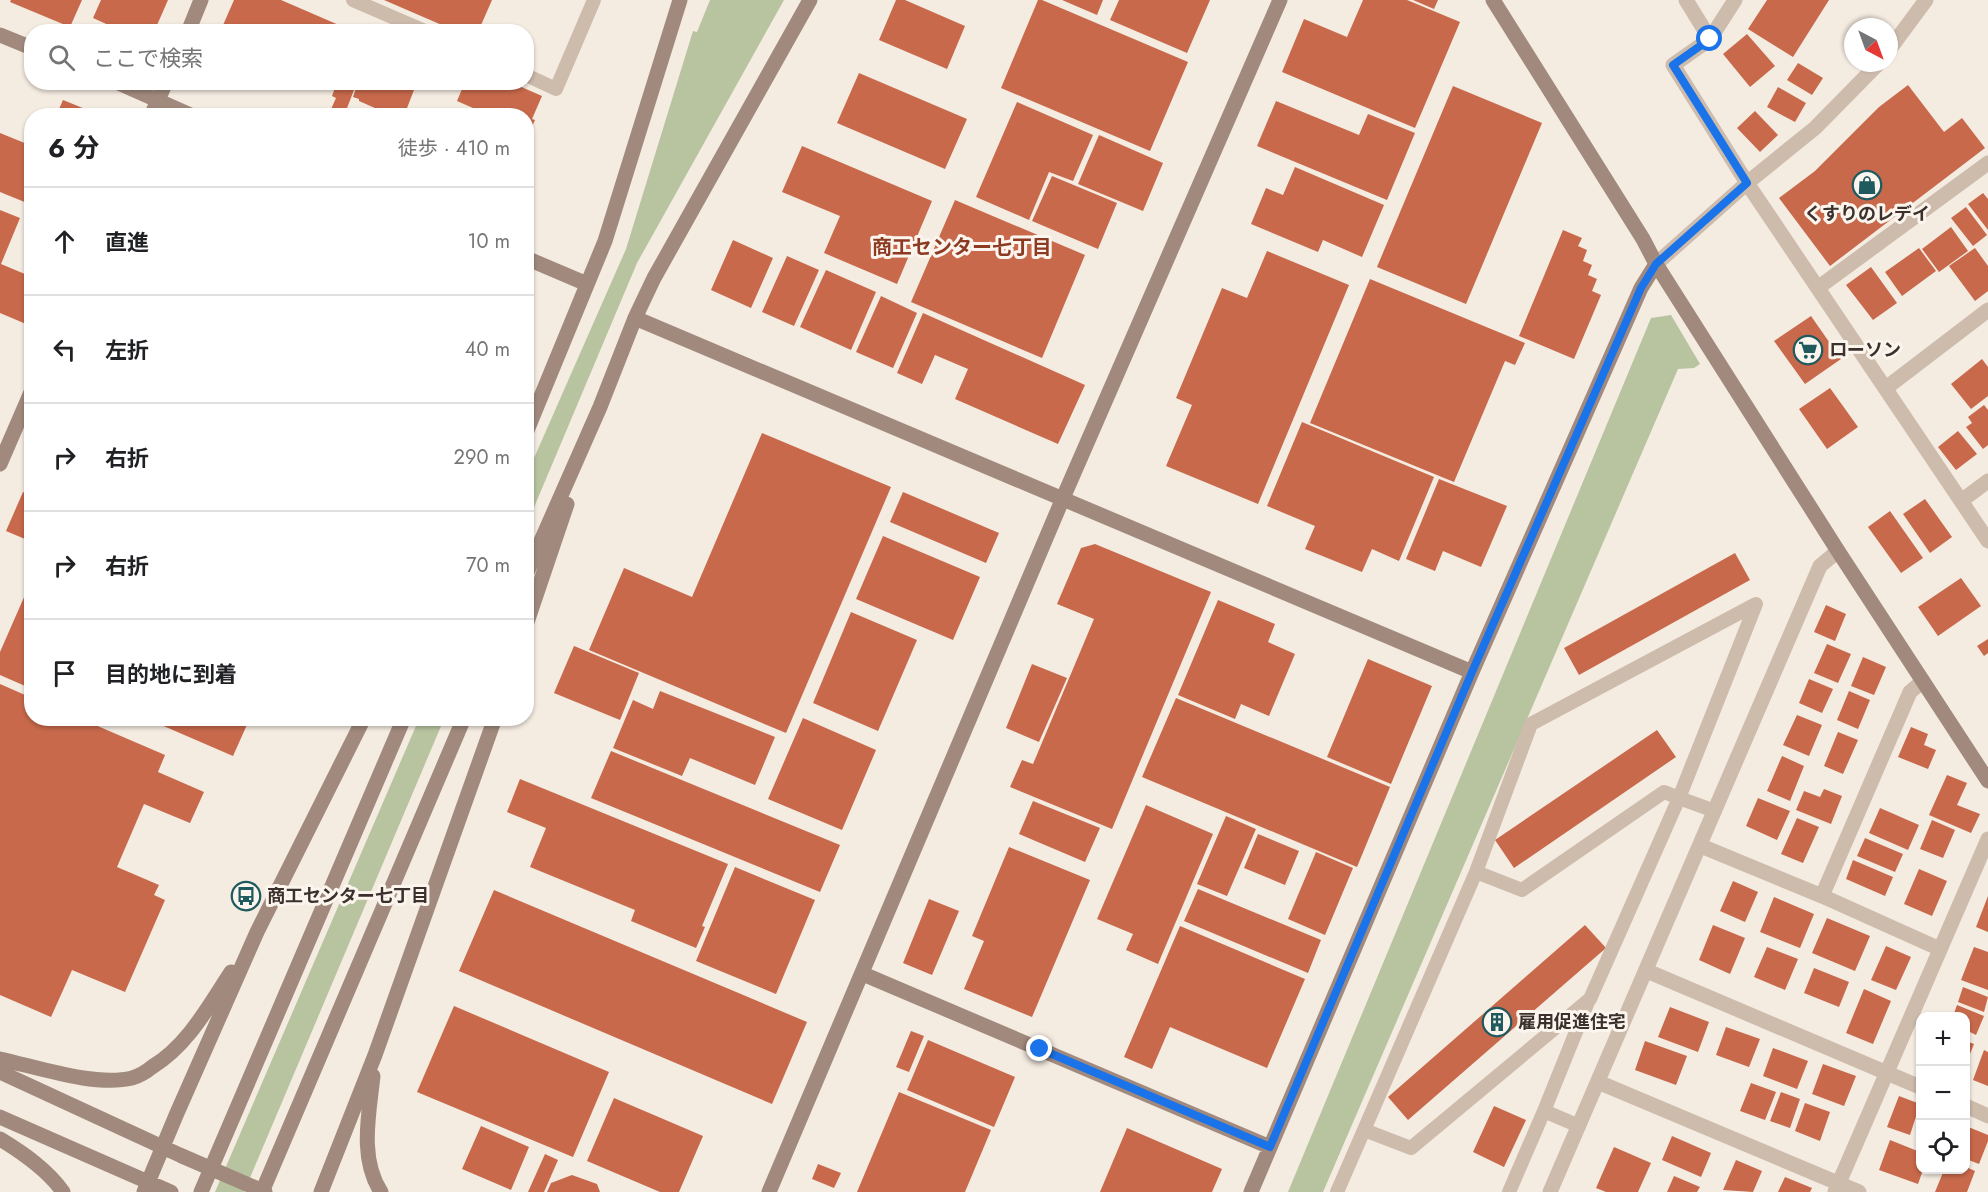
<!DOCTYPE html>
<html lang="ja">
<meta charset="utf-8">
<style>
body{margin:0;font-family:Jost,"Noto Sans JP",sans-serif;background:#f6f6f6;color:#202124}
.controls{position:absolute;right:18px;bottom:18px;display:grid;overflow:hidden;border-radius:12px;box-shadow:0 2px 4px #0004}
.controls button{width:54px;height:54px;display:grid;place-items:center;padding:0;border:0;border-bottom:2px solid #e0e0e0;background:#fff;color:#202124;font:30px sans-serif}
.compass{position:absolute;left:1844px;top:18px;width:54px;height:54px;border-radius:50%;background:#fff;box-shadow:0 2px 4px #0004;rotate:139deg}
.stop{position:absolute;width:18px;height:18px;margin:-14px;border:4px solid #1a73e8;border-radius:50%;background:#fff}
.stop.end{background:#1a73e8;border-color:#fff;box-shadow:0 2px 6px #0008}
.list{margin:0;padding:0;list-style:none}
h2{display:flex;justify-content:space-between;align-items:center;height:78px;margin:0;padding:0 24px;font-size:26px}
h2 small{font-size:20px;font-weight:400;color:#757577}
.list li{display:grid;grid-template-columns:39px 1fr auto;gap:18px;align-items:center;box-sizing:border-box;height:108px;padding:0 24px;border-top:2px solid #e0e0e0}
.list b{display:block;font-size:22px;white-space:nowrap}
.list em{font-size:20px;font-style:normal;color:#757577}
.icon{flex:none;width:33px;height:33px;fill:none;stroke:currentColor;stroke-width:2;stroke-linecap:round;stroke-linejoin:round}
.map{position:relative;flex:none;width:1988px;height:1192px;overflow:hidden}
.search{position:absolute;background:#fff;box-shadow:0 2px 4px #0004;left:24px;top:24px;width:510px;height:66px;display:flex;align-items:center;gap:15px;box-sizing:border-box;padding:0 21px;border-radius:24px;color:#757577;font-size:22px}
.panel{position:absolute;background:#fff;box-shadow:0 2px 4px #0004;left:24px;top:108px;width:510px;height:618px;border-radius:24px}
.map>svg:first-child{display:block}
.green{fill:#b8c4a0}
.building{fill:#c8694b}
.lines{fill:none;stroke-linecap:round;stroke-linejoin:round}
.lane{stroke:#cdbbac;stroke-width:14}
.street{stroke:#cdbbac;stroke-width:15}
.secondary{stroke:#a18a7d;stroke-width:15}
.secondary-bridge{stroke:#a18a7d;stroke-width:15}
.route{stroke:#1a73e8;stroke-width:8}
.labels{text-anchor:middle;stroke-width:6;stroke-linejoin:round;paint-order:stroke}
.poi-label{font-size:18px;font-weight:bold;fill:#3b302b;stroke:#fbf5ee;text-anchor:start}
.neighbourhood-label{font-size:20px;font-weight:bold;fill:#8c3b22;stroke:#fbf5ee}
</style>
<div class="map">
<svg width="1988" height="1192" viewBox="0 0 1988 1192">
<rect width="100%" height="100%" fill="#f4ebe1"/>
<!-- green -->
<path class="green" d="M710,0h74l-147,263 -110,261v-50l99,-225 67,-218 4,1z
M1671,315l29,49 -6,4 -16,1 -355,823h-35l363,-874z
M419,719h25l-200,473h-29z"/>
<!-- building -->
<path class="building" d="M11,0h71l-12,27 -60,-25z
M101,0h67l-14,32h-30l-31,-14z
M234,0h47l74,32h-135z
M384,0h108l-14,32h-20z
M896,0h9l60,26 -18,43 -68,-29z
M1038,0h4l146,62 -38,89 -149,-63z
M1062,0h41l-6,15z
M1119,0h91l-23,53 -77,-33z
M1363,0h44l53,22 -45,106 -133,-56 22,-53 43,18z
M1413,0h25l-4,9z
M1767,0h62l-36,57 -45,-28z
M1747,34l28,32 -25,21 -27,-33z
M1798,63l25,15 -11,17 -25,-15z
M859,73l108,46 -22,50 -108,-46z
M323,82h34l-13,34h-16l8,-18 -4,-2 3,-8z
M358,82h59l-13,34h-11l-34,-15v-2l-6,-2z
M465,82h45l32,14 -10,23 3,1 -7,15h-2v-19h-44l-11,-5 2,-3 -16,-7z
M1908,85l36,47 18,-14 23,30 -155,118 -51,-68 36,-27 64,-64z
M1453,86l89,37 -76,181 -89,-37z
M1778,87l28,16 -11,19 -28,-15z
M63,100l37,15v1h-44z
M1276,101l83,34 9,-21 47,19 -28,67 -130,-54z
M1017,102l76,33 -20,46 -24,-9 -20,48 -53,-23z
M1755,111l23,24 -18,17 -23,-24z
M0,133l32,13v59l-32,-13z
M1099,135l64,28 -20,48 -65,-27z
M802,146l130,55 -35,83 -73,-31 16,-37 -58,-24z
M1295,167l89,38 -22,52 -39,-17 -5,12 -67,-28 15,-36 17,7z
M1052,176l65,27 -19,46 -66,-28z
M1983,193l5,6v31l-20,-26z
M955,200l130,55 -43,103 -131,-56z
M1966,207l21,28 -14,11 -22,-28z
M0,210l20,8 -19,46 31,13v35l-6,12 -26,-11z
M1951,227l17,24 -29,21 -17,-23z
M1563,230l19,8 -4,8 9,4 -4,11 9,4 -4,10 9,4 -5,12 9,4 -27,64 -55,-23z
M733,240l40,18 -22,50 -40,-18z
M1919,248l17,23 -34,25 -17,-24z
M1975,248l13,18v25l-13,10 -26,-35z
M1267,251l82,34 -91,219 -92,-38 26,-61 -16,-7 46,-110 25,10z
M787,256l32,14 -25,56 -32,-14z
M1871,267l26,36 -24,17 -27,-35z
M826,270l50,22 -25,58 -51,-23z
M1370,279l155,64 -10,22 -10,-4 -51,121 -144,-59z
M881,296l36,17 -24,55 -37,-16z
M923,313l162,72 -27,59 -103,-45 13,-30 -33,-14 -13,29 -25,-11z
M1811,316l30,43 -36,25 -31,-43z
M1982,359l6,8v29l-17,13 -20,-25z
M1830,388l28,39 -31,22 -28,-40z
M1984,405l4,5v35l-5,4 -17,-22 6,-4 -4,-6z
M1302,422l132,55 -35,84 -27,-12 -10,23 -57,-23 10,-23 -48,-20z
M1958,431l19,23 -21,16 -18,-23z
M762,433l129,54 -105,246 -197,-83 35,-82 68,29z
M1439,479l68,27 -26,61 -38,-16 -8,20 -29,-12z
M23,492l9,3v47l-26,-11z
M903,492l96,41 -13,30 -96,-41z
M1925,499l27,38 -22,16 -27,-39z
M1890,511l33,47 -22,15 -33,-46z
M883,536l97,41 -27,63 -97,-41z
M1095,544l116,48 -99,237 -102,-42 12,-27 11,4 61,-145 -37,-15 24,-56z
M1735,553l15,27 -171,95 -15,-27z
M1961,578l20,28 -43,30 -20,-29z
M32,579v110l-32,-14v-23z
M1218,600l57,24 -7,18 27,12 -26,62 -28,-12 -6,15 -57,-24z
M1826,605l20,9 -11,27 -21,-9z
M851,612l66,28 -39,91 -65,-28z
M1988,639v14l-4,3 -7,-10z
M1827,644l24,10 -13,29 -24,-10z
M574,646l65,27 -19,47 -66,-27z
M1863,657l23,10 -12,28 -23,-9z
M1368,659l64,27 -41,98 -64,-27z
M1032,664l35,14 -28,64 -33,-14z
M1809,679l24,10 -11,24 -23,-10z
M0,684l32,14v20h47l86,37 -7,17 46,20 -14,31 -46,-19 -27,63 42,18 -5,10 11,5 -40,92 -53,-22 -21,47 -51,-22z
M660,691l115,46 -20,48 -65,-27 -8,18 -69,-28 20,-48 20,9z
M1849,691l21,9 -12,29 -21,-9z
M1176,698l214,89 -33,80 -215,-90z
M1797,715l25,10 -13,31 -26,-11z
M145,718h105l-17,38z
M803,718l73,32 -34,80 -74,-31z
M1911,727l17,7 -4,11 12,5 -8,19 -30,-12z
M1657,730l19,27 -162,111 -19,-28z
M1838,732l20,8 -15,34 -19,-8z
M611,751l229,94 -20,47 -229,-94z
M1782,756l22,10 -14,35 -23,-10z
M1947,775l20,8 -10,22 23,9 -9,19 -42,-18z
M520,779l208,85 -26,62 3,1 -9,21 -65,-27 4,-11 -105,-43 16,-39 -39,-16z
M1824,789l18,7 -11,28 -35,-14 8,-19 16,6z
M1758,798l32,13 -13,29 -31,-14z
M1033,801l67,27 -15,34 -66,-28z
M1146,805l67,29 -55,130 -32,-14 7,-16 -36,-15z
M1880,808l39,17 -11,25 -39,-17z
M1226,816l30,13 -29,67 -30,-12z
M1797,818l22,9 -16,36 -22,-9z
M1932,820l23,10 -12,28 -23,-9z
M1258,834l41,17 -14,34 -41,-17z
M1865,838l38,16 -8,18 -38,-16z
M1009,847l81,33 -58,137 -68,-28 20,-48 -12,-5z
M1316,852l37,16 -28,67 -37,-16z
M1853,860l40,17 -8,19 -39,-17z
M735,867l80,33 -39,94 -80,-33z
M1919,869l28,12 -15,35 -28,-12z
M1733,881l25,11 -13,30 -25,-11z
M1198,889l123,51 -13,33 -124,-52z
M494,890l313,132 -35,82 -313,-133z
M1988,896v36l-12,-5z
M1774,897l40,17 -14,34 -40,-16z
M929,899l30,12 -27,64 -29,-12z
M1827,918l43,18 -15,35 -43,-18z
M1585,925l21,23 -198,172 -20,-23z
M1713,925l32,13 -15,36 -31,-14z
M1180,926l125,53 -38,89 -97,-41 -18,42 -28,-12z
M1886,946l25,11 -15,33 -25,-10z
M1767,947l31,12 -13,31 -31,-13z
M1974,947l14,5v38l-27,-10z
M1814,968l35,14 -10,25 -35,-14z
M1963,987l25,10 -4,15 -26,-10z
M1864,989l27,12 -18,43 -27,-11z
M1957,1005l27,11 -8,19 -10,-5v-14h-13z
M454,1006l155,66 -36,85 -156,-65z
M1670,1007l39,15 -11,30 -40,-15z
M1726,1027l34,12 -11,28 -33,-12z
M911,1031l13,5 -15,36 -13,-5z
M928,1040l87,37 -21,50 -87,-37z
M1645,1041l42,15 -11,29 -41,-15z
M1966,1041l8,3 -8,20z
M1773,1048l35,13 -11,28 -34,-13z
M1984,1050l4,2v34l-15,-6z
M1823,1064l33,12 -12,30 -32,-12z
M1751,1083l25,9 -11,28 -25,-9z
M899,1092l92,38 -26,62h-108z
M1781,1092l19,7 -10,29 -20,-7z
M1899,1096l21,8 -10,31 -23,-8z
M614,1098l89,38 -24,56h-19l-73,-31z
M1805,1103l25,9 -10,29 -25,-10z
M1494,1106l32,14 -22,47 -31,-15z
M481,1126l48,21 -18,43 -49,-21z
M1966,1126l22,9v6l-9,23 -13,-5z
M1127,1128l95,41 -10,23h-112z
M1672,1136l39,17 -10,24 -39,-17z
M1890,1140l30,12v18h3l-5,14 -39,-14z
M1614,1147l37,16 -13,29h-32l-10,-4z
M545,1154l13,6 -14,32h-16z
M1736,1160l26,11 -9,21 -30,-2z
M818,1164l23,9 -7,15 -22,-9z
M1966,1167l9,4 -8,21h-32l9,-22h22z
M572,1175l25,9 3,8h-53l4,-9z
M1674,1176l26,11 -3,5h-30z
M1785,1177l27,11 -2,4h-32z"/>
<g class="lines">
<!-- lane -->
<path class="lane" d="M353,0l74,32
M526,75l30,14 38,-89
M1544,1111l44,-109
M1364,1130l112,-258
M1337,1192l27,-62 47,18 179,-149 89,-201 77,-194 -225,120 -55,148 46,18 142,-98c17,7 34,13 51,19
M1509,1192l35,-81 35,15"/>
<!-- street -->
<path class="street" d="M1686,0l24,39
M1735,0l-25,39 -37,26 74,118 241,358
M1889,50l37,-50
M1656,264l91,-81 68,-55 64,-65
M1819,287l169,-124
M1886,388l102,-78
M1961,501l27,-20
M1701,846l121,50 118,53
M1822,896l88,-204 13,-11
M1647,971l273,116
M1598,1082l261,110
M1966,1106l22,10
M1550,1192l270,-626 18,-15
M1835,1192l153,-353"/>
<!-- secondary -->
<path class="secondary" d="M1493,0l150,239 13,25 182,287 150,230
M188,32l13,-32
M0,35l32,13
M116,82l77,34
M151,116l15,-34
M526,258l61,26
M635,318l837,354
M526,433l79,-192 75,-241
M0,464l32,-74
M526,575l74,-168 35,-89 19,-40 156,-278
M526,625l41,-121
M863,974l407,173
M0,1059c37,8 95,28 132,19 7,-2 14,-6 20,-11 36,-22 56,-60 79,-95
M0,1072l182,84
M373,1076c-4,38 -14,82 8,116
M0,1117l171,75
M0,1139c23,14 48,31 63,53
M144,1192l33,-79 80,-181 107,-214
M201,1192l203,-474
M262,1192l202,-474
M321,1192l54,-137 120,-337
M769,1192l294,-694 217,-498
M1251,1192l221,-520 169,-384 15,-24"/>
<!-- secondary-bridge -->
<path class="secondary-bridge" d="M182,1156l83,36"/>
</g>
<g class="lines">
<!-- route -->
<path class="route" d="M1040,1049l230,98 202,-475 169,-384 15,-24 91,-81 -74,-118 37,-26"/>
</g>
<!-- icons -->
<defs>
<g id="shop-ring" transform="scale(1.5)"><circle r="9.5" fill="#fbf5ee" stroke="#1f5a5e" stroke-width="1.5"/><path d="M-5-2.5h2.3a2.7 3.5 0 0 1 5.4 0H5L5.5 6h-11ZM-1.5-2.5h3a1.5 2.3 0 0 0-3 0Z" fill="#1f5a5e"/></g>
<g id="supermarket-ring" transform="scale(1.5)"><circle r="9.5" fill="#fbf5ee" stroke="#1f5a5e" stroke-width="1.5"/><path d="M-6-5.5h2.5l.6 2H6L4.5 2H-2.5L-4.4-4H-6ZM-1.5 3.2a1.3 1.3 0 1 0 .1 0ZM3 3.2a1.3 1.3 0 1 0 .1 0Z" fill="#1f5a5e"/></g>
<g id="bus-ring" transform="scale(1.5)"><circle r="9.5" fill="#fbf5ee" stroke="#1f5a5e" stroke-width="1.5"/><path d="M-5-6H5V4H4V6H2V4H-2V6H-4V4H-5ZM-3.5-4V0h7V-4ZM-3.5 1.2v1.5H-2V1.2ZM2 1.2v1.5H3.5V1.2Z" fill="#1f5a5e"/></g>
<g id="building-ring" transform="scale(1.5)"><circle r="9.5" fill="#fbf5ee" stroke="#1f5a5e" stroke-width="1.5"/><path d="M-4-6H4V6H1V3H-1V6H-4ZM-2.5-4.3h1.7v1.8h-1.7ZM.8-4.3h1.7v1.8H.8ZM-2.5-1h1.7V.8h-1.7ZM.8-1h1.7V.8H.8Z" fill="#1f5a5e"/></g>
</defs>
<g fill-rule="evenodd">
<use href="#shop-ring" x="1867" y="185"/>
<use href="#supermarket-ring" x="1808" y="350"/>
<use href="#bus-ring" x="246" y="896"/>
<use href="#building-ring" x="1497" y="1022"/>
</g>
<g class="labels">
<!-- poi labels -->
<g class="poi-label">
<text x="1867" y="220" text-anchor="middle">くすりのレデイ</text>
<text x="1829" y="356">ローソン</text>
<text x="267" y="902">商工センター七丁目</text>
<text x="1518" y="1028">雇用促進住宅</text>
</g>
<!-- neighbourhood labels -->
<g class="neighbourhood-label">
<text x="962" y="254">商工センター七丁目</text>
</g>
</g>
</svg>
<div class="controls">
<button>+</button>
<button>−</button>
<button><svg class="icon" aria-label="locate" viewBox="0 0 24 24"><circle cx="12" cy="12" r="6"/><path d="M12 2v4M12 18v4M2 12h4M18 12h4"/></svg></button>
</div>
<svg class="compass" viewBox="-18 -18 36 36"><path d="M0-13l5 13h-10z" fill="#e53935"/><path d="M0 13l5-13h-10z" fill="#757577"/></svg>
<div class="stop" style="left:1710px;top:39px"></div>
<div class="stop end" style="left:1040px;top:1049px"></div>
<div class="search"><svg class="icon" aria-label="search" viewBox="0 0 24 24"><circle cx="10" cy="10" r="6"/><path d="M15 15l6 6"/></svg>ここで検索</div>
<section class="panel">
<h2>6 分<small>徒歩 · 410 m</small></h2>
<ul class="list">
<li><svg class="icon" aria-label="ahead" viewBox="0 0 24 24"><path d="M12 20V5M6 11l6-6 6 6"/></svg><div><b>直進</b></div><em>10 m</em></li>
<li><svg class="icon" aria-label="left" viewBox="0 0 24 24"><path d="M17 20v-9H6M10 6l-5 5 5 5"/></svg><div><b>左折</b></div><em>40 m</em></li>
<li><svg class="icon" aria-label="right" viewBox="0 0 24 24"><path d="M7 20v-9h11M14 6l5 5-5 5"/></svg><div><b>右折</b></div><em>290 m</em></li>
<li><svg class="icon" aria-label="right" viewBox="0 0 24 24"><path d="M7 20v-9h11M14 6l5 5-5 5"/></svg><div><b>右折</b></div><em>70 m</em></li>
<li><svg class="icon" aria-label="arrive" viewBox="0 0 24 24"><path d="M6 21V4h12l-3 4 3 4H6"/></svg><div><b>目的地に到着</b></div></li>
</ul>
</section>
</div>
